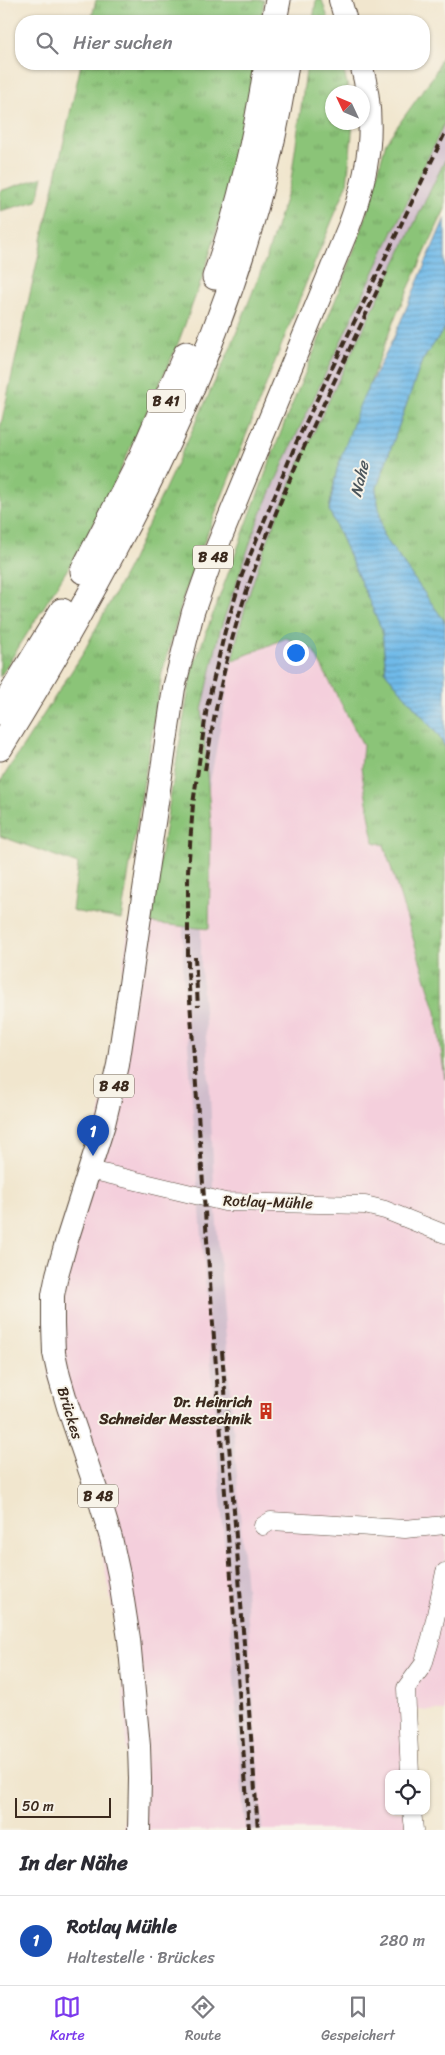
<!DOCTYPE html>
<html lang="de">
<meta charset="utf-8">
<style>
body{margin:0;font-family:Sriracha,sans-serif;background:#f7f7f7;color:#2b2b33}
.controls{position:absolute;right:15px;bottom:15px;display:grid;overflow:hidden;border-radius:10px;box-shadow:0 1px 4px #0004}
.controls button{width:45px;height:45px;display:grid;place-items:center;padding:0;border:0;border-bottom:1px solid #e1e1e2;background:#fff;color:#2b2b33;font:25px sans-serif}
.compass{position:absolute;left:325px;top:85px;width:45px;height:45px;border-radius:50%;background:#fff;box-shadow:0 1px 4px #0004;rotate:314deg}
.scale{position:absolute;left:15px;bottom:12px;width:96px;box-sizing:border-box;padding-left:5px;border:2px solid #3b2a1e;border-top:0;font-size:14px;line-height:18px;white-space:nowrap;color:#3b2a1e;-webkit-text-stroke:4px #f7f3e8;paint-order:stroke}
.you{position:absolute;left:295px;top:652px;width:18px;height:18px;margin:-12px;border:4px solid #fff;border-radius:50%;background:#1a73e8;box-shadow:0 0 0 8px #1a73e833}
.badge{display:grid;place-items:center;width:32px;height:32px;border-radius:50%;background:#7c3aed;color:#fff;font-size:16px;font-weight:700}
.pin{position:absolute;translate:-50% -41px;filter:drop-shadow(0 1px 2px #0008)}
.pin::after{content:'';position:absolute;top:26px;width:18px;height:15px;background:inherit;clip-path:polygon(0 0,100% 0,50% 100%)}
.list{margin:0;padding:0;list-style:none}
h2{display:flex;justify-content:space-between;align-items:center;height:65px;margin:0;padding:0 20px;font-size:21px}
h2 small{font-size:16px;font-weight:400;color:#7c7c81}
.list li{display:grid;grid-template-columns:32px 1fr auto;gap:15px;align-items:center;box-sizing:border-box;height:90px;padding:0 20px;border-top:1px solid #e1e1e2}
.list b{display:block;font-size:19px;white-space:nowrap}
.list p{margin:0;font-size:16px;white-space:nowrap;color:#7c7c81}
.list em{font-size:16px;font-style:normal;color:#7c7c81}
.icon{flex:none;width:28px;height:28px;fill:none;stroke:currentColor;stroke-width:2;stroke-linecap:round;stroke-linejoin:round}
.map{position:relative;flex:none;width:445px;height:1830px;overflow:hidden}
.search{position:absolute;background:#fff;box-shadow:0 1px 4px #0004;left:15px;right:15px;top:15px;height:55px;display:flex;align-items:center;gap:12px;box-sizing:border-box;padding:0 18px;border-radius:20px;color:#7c7c81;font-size:19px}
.sheet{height:155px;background:#fff}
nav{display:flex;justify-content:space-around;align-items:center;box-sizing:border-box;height:70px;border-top:1px solid #e1e1e2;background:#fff;font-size:14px;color:#7c7c81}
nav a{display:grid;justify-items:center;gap:2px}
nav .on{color:#7c3aed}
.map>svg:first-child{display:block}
.built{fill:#f4cfdc}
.railway{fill:#d0bdcc}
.grass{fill:url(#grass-tufts);stroke:#63774b}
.water{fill:url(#water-rules);stroke:#567284}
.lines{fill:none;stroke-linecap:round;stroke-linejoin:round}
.minor-casing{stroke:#564638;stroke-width:19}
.major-casing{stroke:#564638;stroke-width:24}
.highway-casing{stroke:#564638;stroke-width:27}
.minor{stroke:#fff;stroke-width:18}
.major{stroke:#fff;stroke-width:22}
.highway{stroke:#fff;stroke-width:25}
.rail{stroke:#3b2a1e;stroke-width:4;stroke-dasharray:8 4;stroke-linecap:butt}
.labels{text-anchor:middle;stroke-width:4;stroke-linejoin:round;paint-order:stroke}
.shield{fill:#f7f3e8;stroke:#73665b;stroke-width:1}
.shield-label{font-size:14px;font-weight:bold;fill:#3b2a1e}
.street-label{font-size:15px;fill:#3b2a1e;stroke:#f7f3e8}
.poi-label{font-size:15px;font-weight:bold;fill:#3b2a1e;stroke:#f7f3e8;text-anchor:end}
.water-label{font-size:16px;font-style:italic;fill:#4b555b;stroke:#f7f3e8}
</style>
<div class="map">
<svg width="445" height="1830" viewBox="0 0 445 1830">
<defs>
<pattern id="grass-tufts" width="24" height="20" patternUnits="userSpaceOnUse" patternTransform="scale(1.25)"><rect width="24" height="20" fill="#8bc478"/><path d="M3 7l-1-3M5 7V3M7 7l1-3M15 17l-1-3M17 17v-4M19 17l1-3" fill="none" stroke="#739f62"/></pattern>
<pattern id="water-rules" width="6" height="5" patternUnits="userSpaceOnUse" patternTransform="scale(1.25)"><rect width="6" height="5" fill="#70bae9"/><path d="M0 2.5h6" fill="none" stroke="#5d97bc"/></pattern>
</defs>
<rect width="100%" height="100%" fill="#f7f3e8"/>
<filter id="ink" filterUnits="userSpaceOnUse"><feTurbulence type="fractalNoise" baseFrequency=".02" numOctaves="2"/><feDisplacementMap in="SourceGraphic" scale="10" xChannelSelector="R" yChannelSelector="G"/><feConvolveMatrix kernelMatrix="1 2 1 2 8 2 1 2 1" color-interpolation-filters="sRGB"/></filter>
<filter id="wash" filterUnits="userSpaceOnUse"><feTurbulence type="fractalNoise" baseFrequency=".0096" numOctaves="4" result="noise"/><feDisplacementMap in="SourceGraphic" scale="20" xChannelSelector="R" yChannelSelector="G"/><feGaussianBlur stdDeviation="1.12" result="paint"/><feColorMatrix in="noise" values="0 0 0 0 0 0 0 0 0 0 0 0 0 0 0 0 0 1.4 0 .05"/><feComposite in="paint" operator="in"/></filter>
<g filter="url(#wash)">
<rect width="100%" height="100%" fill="#f1e6ce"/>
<!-- built -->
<path class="built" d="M286,638l27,12 50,95 -2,23 75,244 9,67v632l-35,-1 7,64h-28v37h32l2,19h-299l4,-51 -7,-128 -27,-138 -46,-139 60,-302 21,-150 80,7 -1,-135 24,-133z"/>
<!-- railway -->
<path class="railway" d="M445,123v37l-137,285 -54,134 -17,57 -29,158 -7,75v98l9,127 4,93 32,403 16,240h-17l-62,-855v-102l19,-163 18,-80 37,-107 36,-81z"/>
<!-- grass -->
<path class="grass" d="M96,0h168l-3,21h-170z
M316,0h6l7,21h-16z
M445,49v73l-152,320 -36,81 -37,107 -18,80 9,114 -2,105 -60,-6 43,-253 92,-246 60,-145 20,-56 22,-81 48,-67z
M81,64h175l-9,50 -21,85 -22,74 -27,73 -71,155 -26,48 -80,128v-248z
M307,64h35l7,28h-17v30l21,1 -6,62 -43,103 -118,300 -24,85 -41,246 -49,-8 6,-47 -78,-28v-54l82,-127 47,-89 101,-217 38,-96 23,-73z
M445,160v49l-51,111 -23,60 -34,89 -8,41 53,120 4,43 52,62 7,12v332l-9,-67 -52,-167 -10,-3 -13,-74 2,-23 -50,-95 -27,-12 -54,23c20,-99 65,-194 109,-286 35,-72 69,-143 104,-215z
M43,177l-6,24 -37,10v-20z
M445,328v294l-62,-87 -7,-45 46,-129z"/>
<!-- water -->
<path class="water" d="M445,218v110l-23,33 -46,129 7,45 62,87v125l-7,-12 -52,-62 -4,-43 -53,-120 8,-41 23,-65 34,-67z"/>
</g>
<g filter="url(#ink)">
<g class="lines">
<!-- minor casing -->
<g class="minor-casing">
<path id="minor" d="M90,1170l135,32 140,3 20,5 60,24
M263,1526l8,-5 134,8 40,-4
M410,1774l-4,-86 17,-23 8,-27 14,-66
M412,1811l2,19"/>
</g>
<!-- major casing -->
<g class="major-casing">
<path id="major" d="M340,0l6,21
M139,1830l1,-51 -1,-33 -10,-107 -10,-64 -8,-37 -13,-43 -30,-88 -9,-31 -5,-23 -1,-29v-29l4,-20 9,-32 38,-119 14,-59 56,-377 19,-76 17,-48 139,-338c21,-56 28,-104 12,-162"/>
</g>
<!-- highway casing -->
<g class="highway-casing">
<path id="highway" d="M274,21l4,-21
M215,277c25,-69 41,-141 52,-213
M83,571l59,-115 44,-102
M0,712l62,-101
M0,748c129,-210 250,-437 286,-684"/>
</g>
<!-- minor -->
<use href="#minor" class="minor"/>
<!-- major -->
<use href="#major" class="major"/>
<!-- highway -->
<use href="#highway" class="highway"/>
<!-- rail -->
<path class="rail" d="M205,770c11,-66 24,-131 47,-194 37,-105 87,-204 134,-304
M195,957l3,50
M222,1351l36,479
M249,1830l-61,-857v-101l5,-68 14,-97 18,-76 17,-56 55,-134 148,-308"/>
</g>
</g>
<!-- icons -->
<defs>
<g id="building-bare" transform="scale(1.35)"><path d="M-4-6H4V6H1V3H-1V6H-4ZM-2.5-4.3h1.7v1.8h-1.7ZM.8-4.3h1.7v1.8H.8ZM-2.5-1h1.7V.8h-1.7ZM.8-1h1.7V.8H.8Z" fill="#c8321e" stroke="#f7f3e8" stroke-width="2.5" paint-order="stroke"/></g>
</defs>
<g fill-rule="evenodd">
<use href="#building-bare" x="266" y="1411"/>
</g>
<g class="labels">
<!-- shield labels -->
<g class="shield">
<rect x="147" y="389.5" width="38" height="23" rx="4"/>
<rect x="193" y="545.5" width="40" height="23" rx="4"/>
<rect x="94" y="1074.5" width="40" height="23" rx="4"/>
<rect x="78" y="1484.5" width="40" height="23" rx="4"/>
</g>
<g class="shield-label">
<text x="166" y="406">B 41</text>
<text x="213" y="562">B 48</text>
<text x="114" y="1091">B 48</text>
<text x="98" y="1501">B 48</text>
</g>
<!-- street labels -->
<g class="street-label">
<text transform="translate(268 1202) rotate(2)" y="5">Rotlay-Mühle</text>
<text transform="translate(70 1413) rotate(73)" y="5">Brückes</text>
</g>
<!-- poi labels -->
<g class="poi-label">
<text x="252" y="1407">Dr. Heinrich<tspan x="252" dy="17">Schneider Messtechnik</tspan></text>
</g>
<!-- water labels -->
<g class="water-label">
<text transform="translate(359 479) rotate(-77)" y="6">Nahe</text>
</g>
</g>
</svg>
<div class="controls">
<button><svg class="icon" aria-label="locate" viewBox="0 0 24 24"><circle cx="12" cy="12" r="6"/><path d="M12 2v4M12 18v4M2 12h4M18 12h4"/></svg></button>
</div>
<svg class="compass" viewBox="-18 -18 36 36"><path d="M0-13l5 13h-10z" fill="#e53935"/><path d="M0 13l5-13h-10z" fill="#7c7c81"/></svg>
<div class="scale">50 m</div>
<div class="you"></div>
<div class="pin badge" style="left:93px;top:1156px;background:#1a4fb4">1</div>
<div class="search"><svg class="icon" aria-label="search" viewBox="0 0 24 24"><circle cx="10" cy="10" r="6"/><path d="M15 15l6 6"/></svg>Hier suchen</div>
</div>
<section class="sheet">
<h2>In der Nähe<small></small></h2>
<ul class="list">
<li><span class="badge" style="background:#1a4fb4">1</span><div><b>Rotlay Mühle</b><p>Haltestelle · Brückes</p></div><em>280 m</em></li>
</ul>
</section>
<nav>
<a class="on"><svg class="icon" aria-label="map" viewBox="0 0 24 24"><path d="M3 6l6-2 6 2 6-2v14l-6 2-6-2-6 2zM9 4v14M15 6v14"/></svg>Karte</a>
<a><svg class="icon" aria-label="directions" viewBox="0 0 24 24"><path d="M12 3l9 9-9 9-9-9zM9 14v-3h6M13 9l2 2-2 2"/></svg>Route</a>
<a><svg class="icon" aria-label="saved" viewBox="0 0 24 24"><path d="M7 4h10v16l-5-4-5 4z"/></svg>Gespeichert</a>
</nav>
